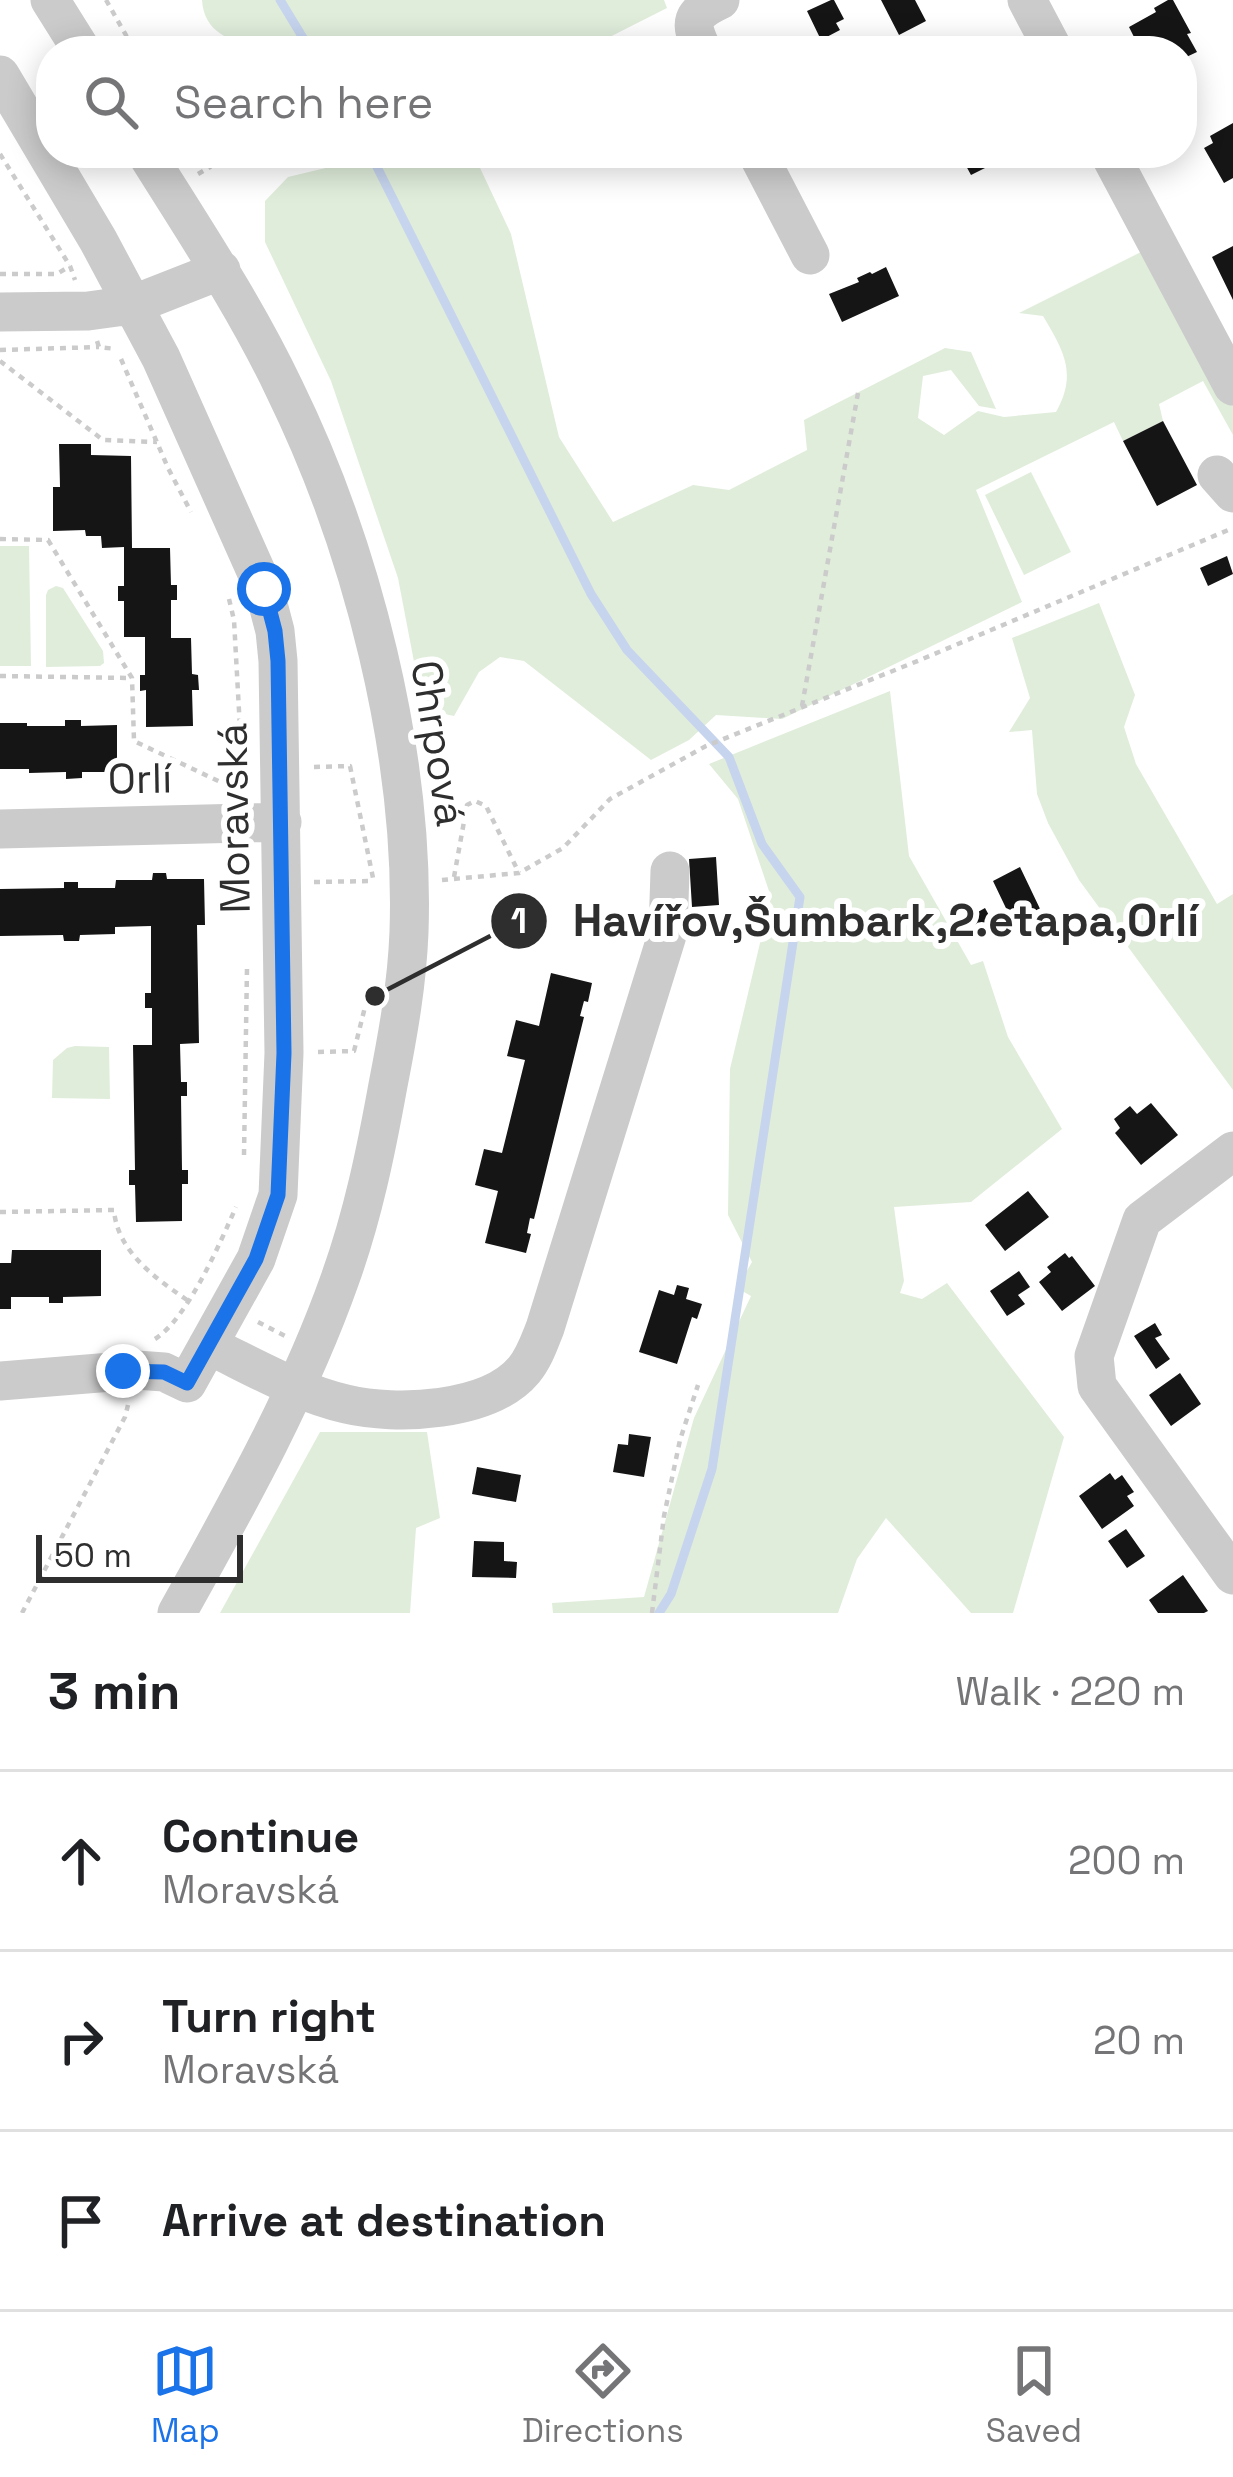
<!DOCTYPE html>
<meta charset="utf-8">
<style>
body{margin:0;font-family:"Space Grotesk",sans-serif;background:#f6f6f6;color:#202124}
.scale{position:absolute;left:36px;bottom:30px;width:207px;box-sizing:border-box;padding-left:12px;border:6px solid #2e2e2e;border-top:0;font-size:33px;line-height:42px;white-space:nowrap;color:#2e2e2e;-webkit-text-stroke:9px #fff;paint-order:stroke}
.stop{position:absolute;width:36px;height:36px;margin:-27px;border:9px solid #1a73e8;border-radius:50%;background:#fff}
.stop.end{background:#1a73e8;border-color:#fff;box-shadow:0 3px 12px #0008}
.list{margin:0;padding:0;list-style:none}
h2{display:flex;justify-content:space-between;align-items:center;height:156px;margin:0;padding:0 48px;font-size:51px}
h2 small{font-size:39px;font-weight:400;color:#757577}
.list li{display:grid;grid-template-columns:78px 1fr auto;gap:36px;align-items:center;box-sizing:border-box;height:180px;padding:0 48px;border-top:3px solid #e0e0e0}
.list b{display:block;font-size:45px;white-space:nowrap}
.list p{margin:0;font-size:39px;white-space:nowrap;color:#757577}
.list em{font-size:39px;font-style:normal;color:#757577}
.icon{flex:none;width:66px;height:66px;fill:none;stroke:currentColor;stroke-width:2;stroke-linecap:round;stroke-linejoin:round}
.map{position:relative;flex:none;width:1233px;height:1613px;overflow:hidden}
.search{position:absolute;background:#fff;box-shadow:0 6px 30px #0003;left:36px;right:36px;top:36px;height:132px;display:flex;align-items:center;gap:30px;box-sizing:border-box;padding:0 42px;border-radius:48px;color:#757577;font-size:45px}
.sheet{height:696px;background:#fff}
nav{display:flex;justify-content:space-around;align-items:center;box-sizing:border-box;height:168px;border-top:3px solid #e0e0e0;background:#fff;font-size:33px;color:#757577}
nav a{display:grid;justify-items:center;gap:6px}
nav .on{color:#1a73e8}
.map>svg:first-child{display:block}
.green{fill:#e0eddb}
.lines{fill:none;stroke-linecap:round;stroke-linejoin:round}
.stream{stroke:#c6d4ee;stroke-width:9}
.building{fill:#151515}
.path{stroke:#cbcbcb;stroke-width:4.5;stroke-dasharray:6 6;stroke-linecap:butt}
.minor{stroke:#cbcbcb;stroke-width:39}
.route{stroke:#1a73e8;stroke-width:15}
.labels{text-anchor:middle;stroke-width:12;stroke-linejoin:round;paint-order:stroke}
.street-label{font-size:42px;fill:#2e2e2e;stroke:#fff}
.leader{fill:none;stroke:#2e2e2e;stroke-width:4.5}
.callout-dot{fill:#2e2e2e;stroke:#fff;stroke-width:4.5}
.mark-label{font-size:36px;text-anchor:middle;font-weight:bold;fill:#fff}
.callout-label{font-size:45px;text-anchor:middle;font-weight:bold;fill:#2e2e2e;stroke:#fff;stroke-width:12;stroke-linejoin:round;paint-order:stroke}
</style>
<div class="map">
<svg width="1233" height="1613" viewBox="0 0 1233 1613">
<rect width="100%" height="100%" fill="#fff"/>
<!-- green -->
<path class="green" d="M202,0h462l3,8 -85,43h-320c-28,-10 -58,-16 -60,-51z
M337,153h136l38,81 48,203 54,85 80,-37 36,5 78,-40 -3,-30 141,-72 26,4 25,57 -17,-3 -28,-36 -28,6 -5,42 26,17 34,-24 26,6 52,-5c22,-39 7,-62 -13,-96l-24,-3 130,-65 84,157v30l-30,-54 -44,23 4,17 -40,20 -9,-19 -138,68 46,112 -240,117 -66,-4 -27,25 -38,20 -127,-99 -24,-4 -21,15 -25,44 -18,-4 -16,-19 -22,-115 -67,-197 -66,-139v-41l23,-24 46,-11z
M1031,472l40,80 -47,23 -39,-80z
M0,546h29l2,120h-31z
M56,586l7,2 40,63 1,12 -4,3 -54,1v-72l2,-5z
M1099,603l36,92 -11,32 12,37 81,140 16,-10v196l-154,-210 -31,-57 -11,-29 -5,-64 -23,2 21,-34 -18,-60z
M890,691l19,165 62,109 12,-4 25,76 54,92 -91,73 -77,5 10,74 -4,12 22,6 25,-16 117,154 -51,176h-42l-85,-95 -29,41 -19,54h-285l-1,-10 92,-6 50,-179 57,-122 -14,-8 15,-26 -24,-47 2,-146 41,-172 -33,-98 -29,-35z
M75,1046l34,1 1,52 -58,-1 1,-38 14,-12z
M320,1432h107l13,86 -24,10 -6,85h-190z"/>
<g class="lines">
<!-- stream -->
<path class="stream" d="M280,0l31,51
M370,153l221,441 36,56 102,107 33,87 38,53 -88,572 -41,125 -12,19"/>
</g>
<!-- building -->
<path class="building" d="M831,0h3l10,19 -8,4 4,7 -19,10 -14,-29z
M881,0h34l11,21 -27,14z
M1168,0h5l18,33 -4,1 10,18 -15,7v-8h-41l-12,-24 27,-15 -2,-4z
M1233,123v55l-9,5 -20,-35 9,-5 -3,-7z
M959,153h28l6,11 -22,11z
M1233,246v54l-21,-43z
M886,267l13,29 -57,26 -13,-28 30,-12 -2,-4 13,-6 2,2z
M1163,421l34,64 -40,21 -34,-65z
M59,444h32v11l40,1 1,92h38l1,37h6v15h-6v38h20l1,36 6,1 1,15h-7l1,36 -47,1v-37l-6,1v-16h5v-38h-21v-36h-6v-15h6v-39l-22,1 -1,-12h-15l-1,-6 -32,1v-44h7z
M1227,556l6,18 -25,12 -8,-18z
M65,720h16v6l36,-1v47h-35v6l-16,1v-7l-37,1v-4h-29v-46h27v3h38z
M716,857l3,48 -27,2 -3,-48z
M1020,867l22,46 -27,14 -22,-46z
M153,873h13l1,6h37l1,46h-8l2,118 -19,1 1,38h6v14h-6l1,74h6v14h-6v37l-46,1 -1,-37h-6v-15h6l-2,-125h19v-37h-7v-15h6v-67l-36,1v7l-35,1 -1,6h-15l-1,-6 -63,1v-47l64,-1v-6h14v6h37l1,-8h36z
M985,908l11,20 -25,13 -11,-19z
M551,973l41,10 -4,19 -4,-1 -4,15 4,1 -50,202 -4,-1 -3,15 4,1 -5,19 -41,-10 13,-52 -23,-6 9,-36 18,4 23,-93 -18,-4 9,-36 23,6z
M1151,1103l27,32 -37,30 -26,-32 5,-5 -6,-9 16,-13 7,8z
M1028,1191l21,26 -44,34 -20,-26z
M12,1250h89v46l-38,1v6h-14v-6h-38v12h-11v-46h11z
M1065,1253l4,5 3,-2 23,30 -33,25 -23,-29 12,-10 -4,-5z
M1019,1271l11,16 -12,8 7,9 -18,12 -17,-25z
M677,1285l12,3 -3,11 16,5 -5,15 -5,-2 -15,47 -38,-12 20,-62 15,5z
M1155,1323l7,12 -7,3 15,21 -14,10 -22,-33z
M1180,1373l21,31 -30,22 -22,-31z
M629,1434l22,3 -7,40 -31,-5 5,-28 10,1z
M477,1467l44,8 -5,27 -44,-8z
M1110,1473l5,7 7,-5 12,17 -7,4 7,10 -32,23 -23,-33z
M1126,1529l19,27 -18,12 -19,-27z
M474,1541l30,1v19l13,1 -1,16 -44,-1z
M1183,1575l25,36 -4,2h-46l-9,-13z"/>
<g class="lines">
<!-- path -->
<path class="path" d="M106,0l29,51
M0,154l70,112 5,14
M198,174l12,-7 -9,-14
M0,274h57l13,-8
M97,341l2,6 17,2
M0,350l99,-3
M121,359l47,109 23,44
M0,361l103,79 54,2
M0,539l48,1 84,138 2,63 101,48
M229,599l5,21 8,145 -7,25
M0,676l132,2
M802,706l56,-313
M314,767l36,-1 23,112
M454,877l13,-72 8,-4 11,5 33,67
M442,880l77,-7 44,-25 47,-49 96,-53 214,-86 313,-132
M314,882l60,-1
M318,1052l36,-1 12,-48
M244,1155l3,-187
M0,1212l114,-2c3,41 41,68 73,90
M258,1322l27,14
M155,1339c33,-21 65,-96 81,-132
M22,1613l103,-196 3,-12
M652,1613l12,-97 16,-76 18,-55"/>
<!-- minor -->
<path class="minor" d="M50,0l32,51
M1027,0l27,51
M703,51c-15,-29 -12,-37 17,-51
M0,75l98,165 63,118 103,231 11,42 3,30 6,392 -6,142 -22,64 -69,124 -23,-11 -28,-2 -136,11
M146,153c48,77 99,153 138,235 78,159 131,367 125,544 -2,52 -11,102 -21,153 -12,66 -25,130 -48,194 -41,116 -103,226 -163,334
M757,153l53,102
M1109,153l124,233
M0,312l88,-1 44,-6 89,-35
M1217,475l16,18
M0,829l282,-7
M1233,1151l-91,69 -48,136 3,30 136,189
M208,1345c44,21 90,48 138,59 50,12 143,8 178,-34 10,-12 15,-27 21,-42l123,-396 2,-61"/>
</g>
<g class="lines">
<!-- route -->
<path class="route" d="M123,1371l41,1 23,11 69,-124 22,-64 6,-142 -6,-392 -3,-30 -11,-42"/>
</g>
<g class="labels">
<!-- street labels -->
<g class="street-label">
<text transform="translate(439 743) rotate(81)" y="15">Chrpová</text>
<text transform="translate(140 778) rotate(-1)" y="15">Orlí</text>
<text transform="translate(233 818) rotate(-91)" y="15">Moravská</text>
</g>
</g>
<!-- callouts -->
<path class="leader" d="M375 996L519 921"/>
<g class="callout-dot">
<circle cx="375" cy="996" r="12"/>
<circle cx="519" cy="921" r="30"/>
</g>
<g class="mark-label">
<text x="519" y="933">1</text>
</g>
<g class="callout-label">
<text x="886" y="936">Havířov,Šumbark,2.etapa,Orlí</text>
</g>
</svg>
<div class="scale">50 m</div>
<div class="stop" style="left:264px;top:589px"></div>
<div class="stop end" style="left:123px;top:1371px"></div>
<div class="search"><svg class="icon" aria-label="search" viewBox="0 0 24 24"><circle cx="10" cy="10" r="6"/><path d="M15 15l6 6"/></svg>Search here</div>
</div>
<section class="sheet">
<h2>3 min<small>Walk · 220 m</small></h2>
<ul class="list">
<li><svg class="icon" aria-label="ahead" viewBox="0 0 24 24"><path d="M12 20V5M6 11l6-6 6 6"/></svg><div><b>Continue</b><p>Moravská</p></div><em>200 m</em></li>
<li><svg class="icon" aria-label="right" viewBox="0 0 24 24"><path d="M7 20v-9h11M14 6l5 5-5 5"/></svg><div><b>Turn right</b><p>Moravská</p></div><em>20 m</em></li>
<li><svg class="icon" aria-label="arrive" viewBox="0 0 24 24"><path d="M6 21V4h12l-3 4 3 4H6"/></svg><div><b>Arrive at destination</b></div></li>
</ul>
</section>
<nav>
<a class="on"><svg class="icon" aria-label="map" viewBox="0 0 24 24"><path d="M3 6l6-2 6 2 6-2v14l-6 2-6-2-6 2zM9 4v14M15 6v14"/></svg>Map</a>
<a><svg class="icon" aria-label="directions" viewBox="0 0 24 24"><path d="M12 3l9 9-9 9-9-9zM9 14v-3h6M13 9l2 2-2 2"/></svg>Directions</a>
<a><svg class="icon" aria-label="saved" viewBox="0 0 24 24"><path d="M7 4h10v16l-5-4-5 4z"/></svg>Saved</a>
</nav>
